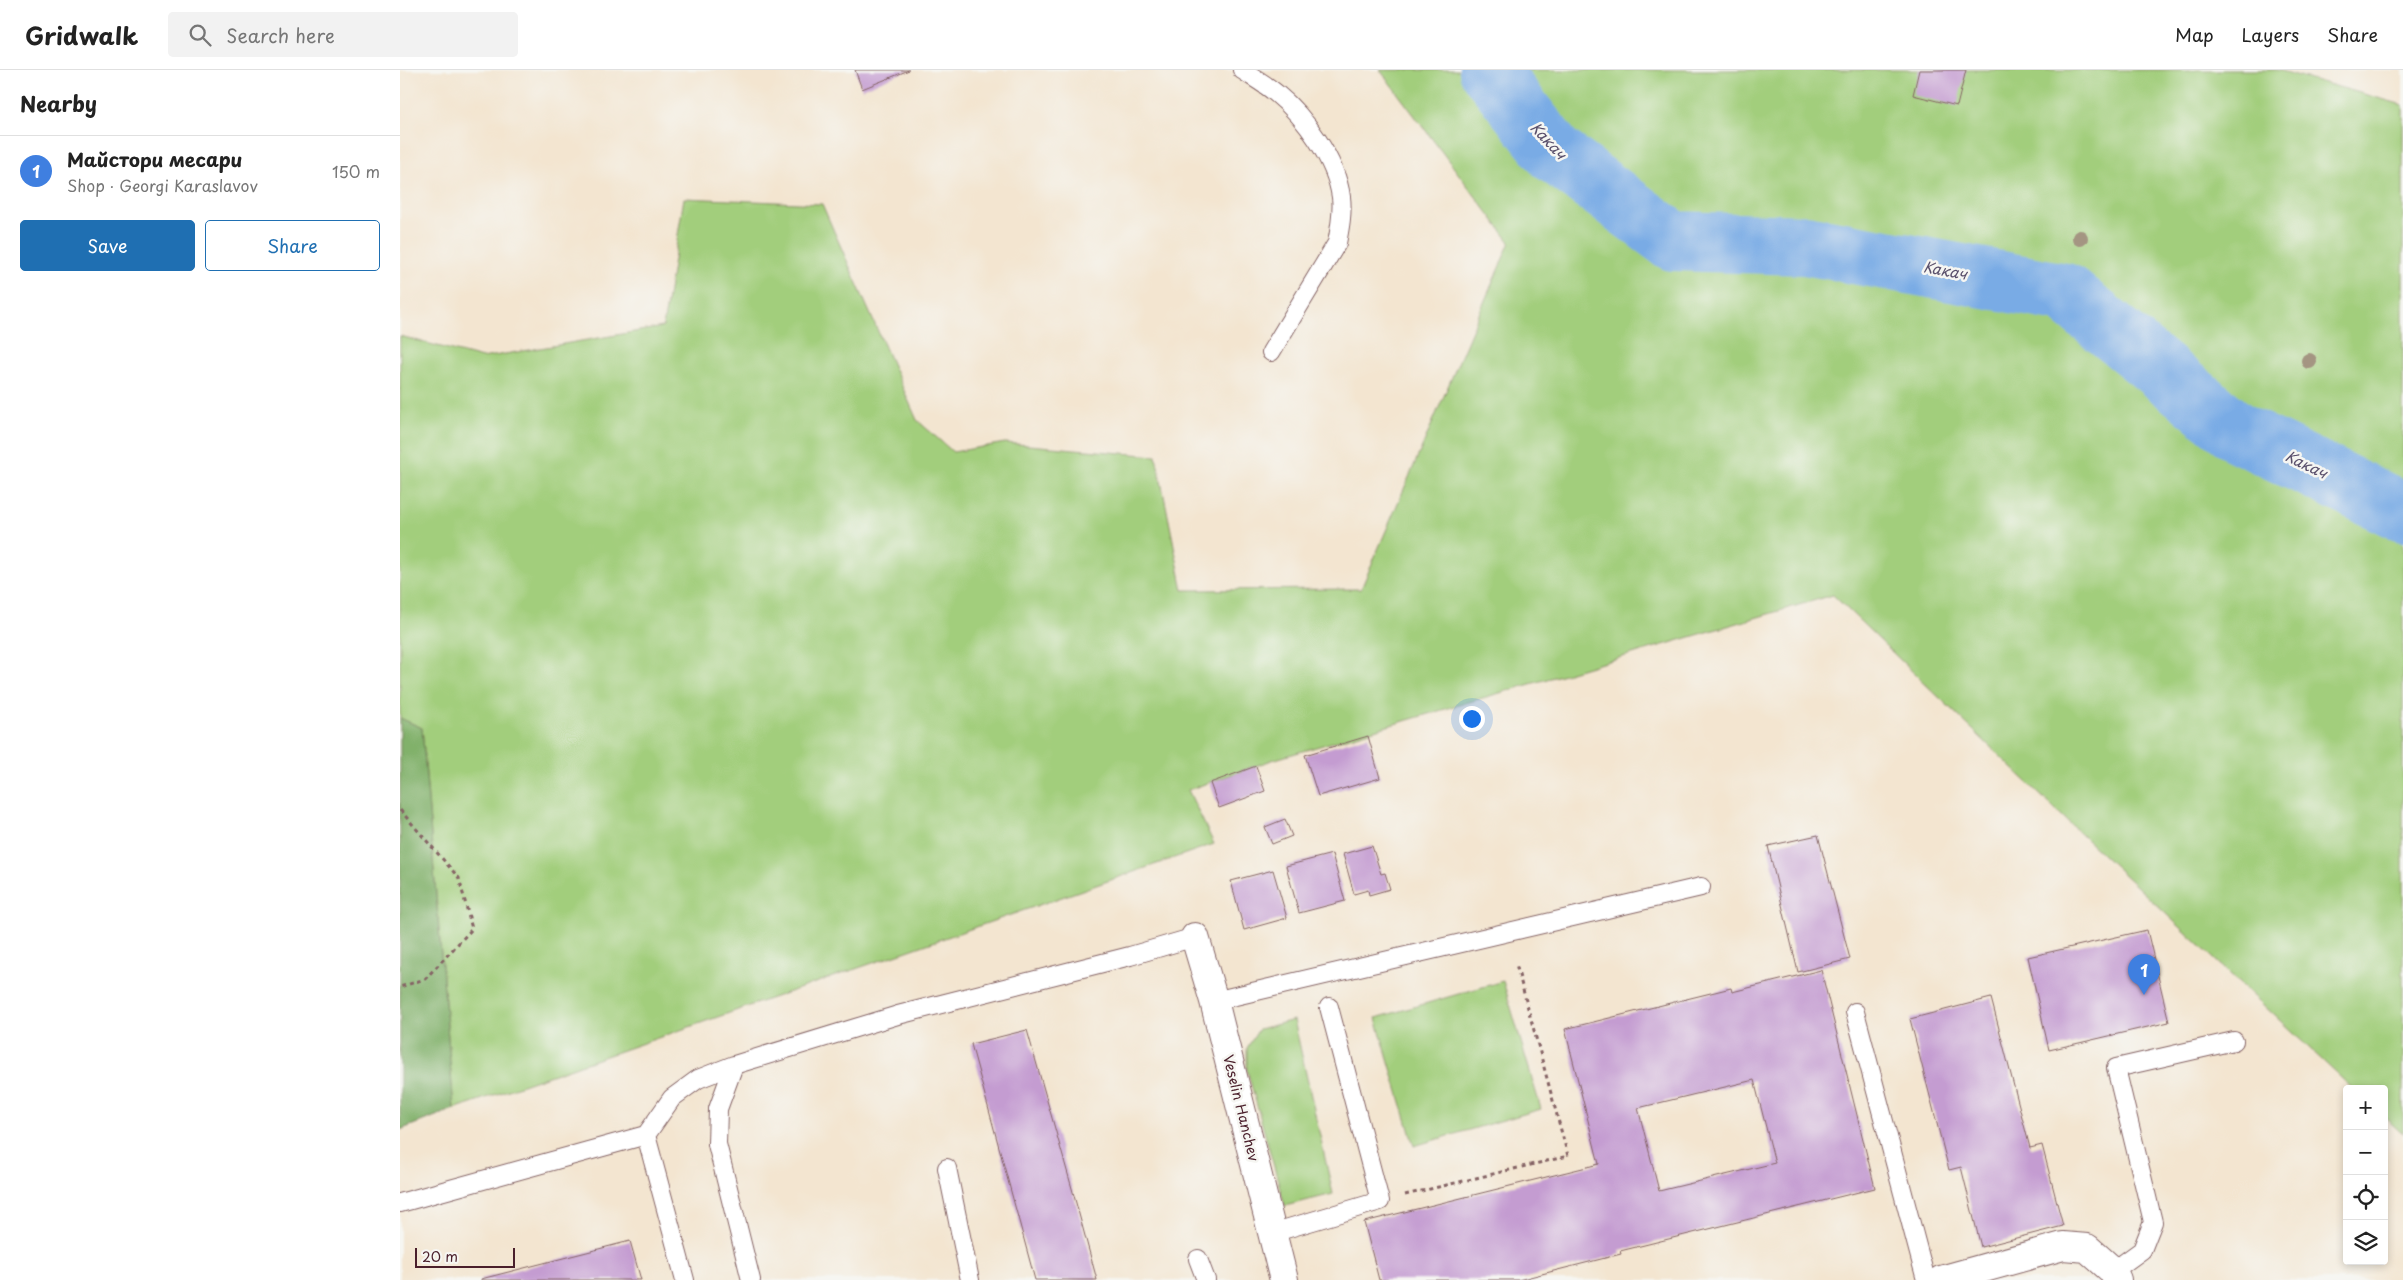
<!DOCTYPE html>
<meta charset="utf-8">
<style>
body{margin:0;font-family:"Playpen Sans",sans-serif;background:#f2f2f2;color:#222}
.controls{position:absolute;right:15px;bottom:15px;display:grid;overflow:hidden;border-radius:5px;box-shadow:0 2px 8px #0003}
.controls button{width:45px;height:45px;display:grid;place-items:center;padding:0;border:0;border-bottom:1px solid #e0e0e0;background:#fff;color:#222;font:25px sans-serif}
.scale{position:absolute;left:15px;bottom:12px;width:100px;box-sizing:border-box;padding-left:5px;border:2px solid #4a1f2b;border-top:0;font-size:14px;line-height:18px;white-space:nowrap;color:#4a1f2b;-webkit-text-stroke:4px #f6f6f2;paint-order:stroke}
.you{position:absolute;left:1071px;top:648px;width:18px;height:18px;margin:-12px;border:4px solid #fff;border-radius:50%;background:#1a73e8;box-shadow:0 0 0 8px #1a73e833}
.badge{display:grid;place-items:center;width:32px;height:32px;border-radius:50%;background:#1f6fb2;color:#fff;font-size:16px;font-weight:700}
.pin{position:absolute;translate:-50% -41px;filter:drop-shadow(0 1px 2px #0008)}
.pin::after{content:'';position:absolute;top:26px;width:18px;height:15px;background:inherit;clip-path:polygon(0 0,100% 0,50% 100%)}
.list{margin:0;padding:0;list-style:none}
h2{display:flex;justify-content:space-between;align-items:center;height:65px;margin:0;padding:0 20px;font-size:21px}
h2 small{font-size:16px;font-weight:400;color:#767676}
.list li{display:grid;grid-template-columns:32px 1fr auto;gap:15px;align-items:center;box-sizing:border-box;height:70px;padding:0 20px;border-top:1px solid #e0e0e0}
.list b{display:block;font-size:19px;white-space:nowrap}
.list p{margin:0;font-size:16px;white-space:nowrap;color:#767676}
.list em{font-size:16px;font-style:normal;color:#767676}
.actions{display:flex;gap:10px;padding:15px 20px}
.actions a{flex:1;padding:11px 0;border:1px solid #1f6fb2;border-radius:5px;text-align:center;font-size:18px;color:#1f6fb2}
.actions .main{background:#1f6fb2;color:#fff}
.icon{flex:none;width:28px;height:28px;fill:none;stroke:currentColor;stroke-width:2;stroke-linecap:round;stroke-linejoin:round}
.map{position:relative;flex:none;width:2003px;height:1210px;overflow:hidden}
header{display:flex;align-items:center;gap:30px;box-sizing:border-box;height:70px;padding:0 25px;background:#fff;border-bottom:1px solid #e0e0e0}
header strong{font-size:24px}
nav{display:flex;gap:28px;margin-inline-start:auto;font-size:18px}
.search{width:350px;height:45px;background:#f2f2f2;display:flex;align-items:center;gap:12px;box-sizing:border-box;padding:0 18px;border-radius:5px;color:#767676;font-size:19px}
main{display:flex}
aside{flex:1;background:#fff}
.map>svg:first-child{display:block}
.green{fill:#a2ce7b;stroke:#767653}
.forest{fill:#81b16b;stroke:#66684b}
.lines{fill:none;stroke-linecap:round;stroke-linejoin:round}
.river{stroke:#79abe5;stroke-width:60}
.building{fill:#c49cd1;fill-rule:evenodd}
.lane-casing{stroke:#856465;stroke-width:20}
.street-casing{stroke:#856465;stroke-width:30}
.path{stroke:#856465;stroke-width:3;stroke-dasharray:4 4;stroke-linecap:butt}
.lane{stroke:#fff;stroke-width:18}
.street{stroke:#fff;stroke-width:28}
.tree{fill:#a49582}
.labels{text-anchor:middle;stroke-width:5;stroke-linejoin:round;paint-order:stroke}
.street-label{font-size:14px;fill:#4a1f2b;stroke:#f6f6f2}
.water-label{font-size:15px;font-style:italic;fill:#5a506c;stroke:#f6f6f2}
</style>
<header>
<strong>Gridwalk</strong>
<div class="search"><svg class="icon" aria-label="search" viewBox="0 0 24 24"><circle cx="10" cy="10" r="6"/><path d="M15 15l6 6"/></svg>Search here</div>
<nav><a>Map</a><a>Layers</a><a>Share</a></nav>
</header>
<main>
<aside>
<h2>Nearby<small></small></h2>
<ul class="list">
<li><span class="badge" style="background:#3f7fe0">1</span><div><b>Майстори месари</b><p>Shop · Georgi Karaslavov</p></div><em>150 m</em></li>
</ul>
<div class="actions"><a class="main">Save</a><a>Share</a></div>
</aside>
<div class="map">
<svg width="2003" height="1210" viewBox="0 0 2003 1210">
<rect width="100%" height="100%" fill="#f6f6f2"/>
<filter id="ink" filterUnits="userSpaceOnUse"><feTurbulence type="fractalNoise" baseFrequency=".02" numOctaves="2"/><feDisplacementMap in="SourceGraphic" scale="10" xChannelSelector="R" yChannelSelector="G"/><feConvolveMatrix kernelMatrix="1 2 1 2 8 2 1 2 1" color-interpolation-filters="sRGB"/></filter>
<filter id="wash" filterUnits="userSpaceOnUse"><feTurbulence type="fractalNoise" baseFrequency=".0096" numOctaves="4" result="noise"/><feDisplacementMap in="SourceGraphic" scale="20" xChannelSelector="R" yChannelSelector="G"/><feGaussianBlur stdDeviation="1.12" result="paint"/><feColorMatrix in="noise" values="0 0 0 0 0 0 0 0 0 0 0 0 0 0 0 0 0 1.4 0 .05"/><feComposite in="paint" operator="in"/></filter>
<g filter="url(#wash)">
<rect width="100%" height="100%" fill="#f3e5d0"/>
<!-- green -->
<path class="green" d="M980,0h898l125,35v1029l-19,-17v-28h-31l-268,-251 -252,-243 -561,165 -84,30 26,54 -760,265 -32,-381 -22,-10v-382l82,22 181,-31 21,-129 138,6 95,216 36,32 52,-9 151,13 27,134 178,-1 149,-347z
M1103,911l38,128 -127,37 -38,-128z
M894,950l39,174 -48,12 -38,-136v-22l12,-19z"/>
<!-- forest -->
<path class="forest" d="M0,648l22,10 32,381 -54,21z"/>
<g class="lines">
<!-- river -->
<path class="river" d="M1089,0l65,83 119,88 132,4 260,48 172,139 166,80"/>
</g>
<g id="blocks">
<!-- building -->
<path class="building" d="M455,0h54l-47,19z
M1519,0h47l-9,36 -44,-11z
M968,666l12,42 -62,18 -13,-41z
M856,696l9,25 -46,17 -9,-25z
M885,749l7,17 -20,8 -7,-17z
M1418,765l32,124 -52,13 -30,-126z
M972,776l9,28 4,-1 5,16 -21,6 -1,-5 -14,4 -11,-40z
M932,784l13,47 -46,12 -13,-47z
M873,800l14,48 -43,12 -13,-49z
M1747,860l22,92 -120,28 -21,-93z
M1421,900l54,218 -255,63 1,3 -103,26h-139l-15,-58 235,-58 -34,-135 166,-41 1,4zM1354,1010l21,83 -116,28 -21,-83z
M1591,928l39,150 12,-3 21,81 -82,21 -20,-80 -12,3 -39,-151z
M627,960l46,162 24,88h-62l-64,-236z
M230,1171l11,39h-160v-1z"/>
</g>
</g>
<g filter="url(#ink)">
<use href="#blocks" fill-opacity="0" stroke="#856465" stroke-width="1"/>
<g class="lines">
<!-- lane casing -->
<g class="lane-casing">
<path id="lane" d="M842,0c12,8 25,15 35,24 28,23 59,66 64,103 2,15 -1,31 -4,46l-66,109
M814,931l487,-114
M1455,942l71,268
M334,995l-16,44 -1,35 34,136
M246,1065l39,145
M547,1098l23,112
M0,1133l246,-68 26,-37 26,-19 36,-14 164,-50 232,-59 65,-19
M872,1163l108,-32 -51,-194
M798,1189l8,21
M1713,1201l29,-21 11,-28 -37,-154 118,-27"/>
</g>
<!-- street casing -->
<g class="street-casing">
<path id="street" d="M795,867l19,64 70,279
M1541,1210l122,-34 24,2 26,23 4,9"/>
</g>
<!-- path -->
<path class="path" d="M0,740l59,68 13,51 -47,50 -25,8
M1005,1125l163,-39 -52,-192"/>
<!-- lane -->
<use href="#lane" class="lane"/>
<!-- street -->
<use href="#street" class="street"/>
</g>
<!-- trees -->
<g class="tree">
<circle cx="1680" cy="168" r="8"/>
<circle cx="1909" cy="291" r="8"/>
</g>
</g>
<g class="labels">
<!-- street labels -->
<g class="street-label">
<text transform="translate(841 1038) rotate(76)" y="5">Veselin Hanchev</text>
</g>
<!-- water labels -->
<g class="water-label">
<text transform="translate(1148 71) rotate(47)" y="5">Какач</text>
<text transform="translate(1545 201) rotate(10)" y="5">Какач</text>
<text transform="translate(1906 395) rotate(26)" y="5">Какач</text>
</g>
</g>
</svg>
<div class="controls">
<button>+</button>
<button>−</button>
<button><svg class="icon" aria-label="locate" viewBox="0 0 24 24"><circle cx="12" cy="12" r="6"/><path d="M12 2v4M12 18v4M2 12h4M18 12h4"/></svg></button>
<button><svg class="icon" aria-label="layers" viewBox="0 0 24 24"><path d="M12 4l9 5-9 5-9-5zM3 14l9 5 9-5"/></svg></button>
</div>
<div class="scale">20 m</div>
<div class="you"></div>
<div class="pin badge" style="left:1744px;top:925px;background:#3f7fe0">1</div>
</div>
</main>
